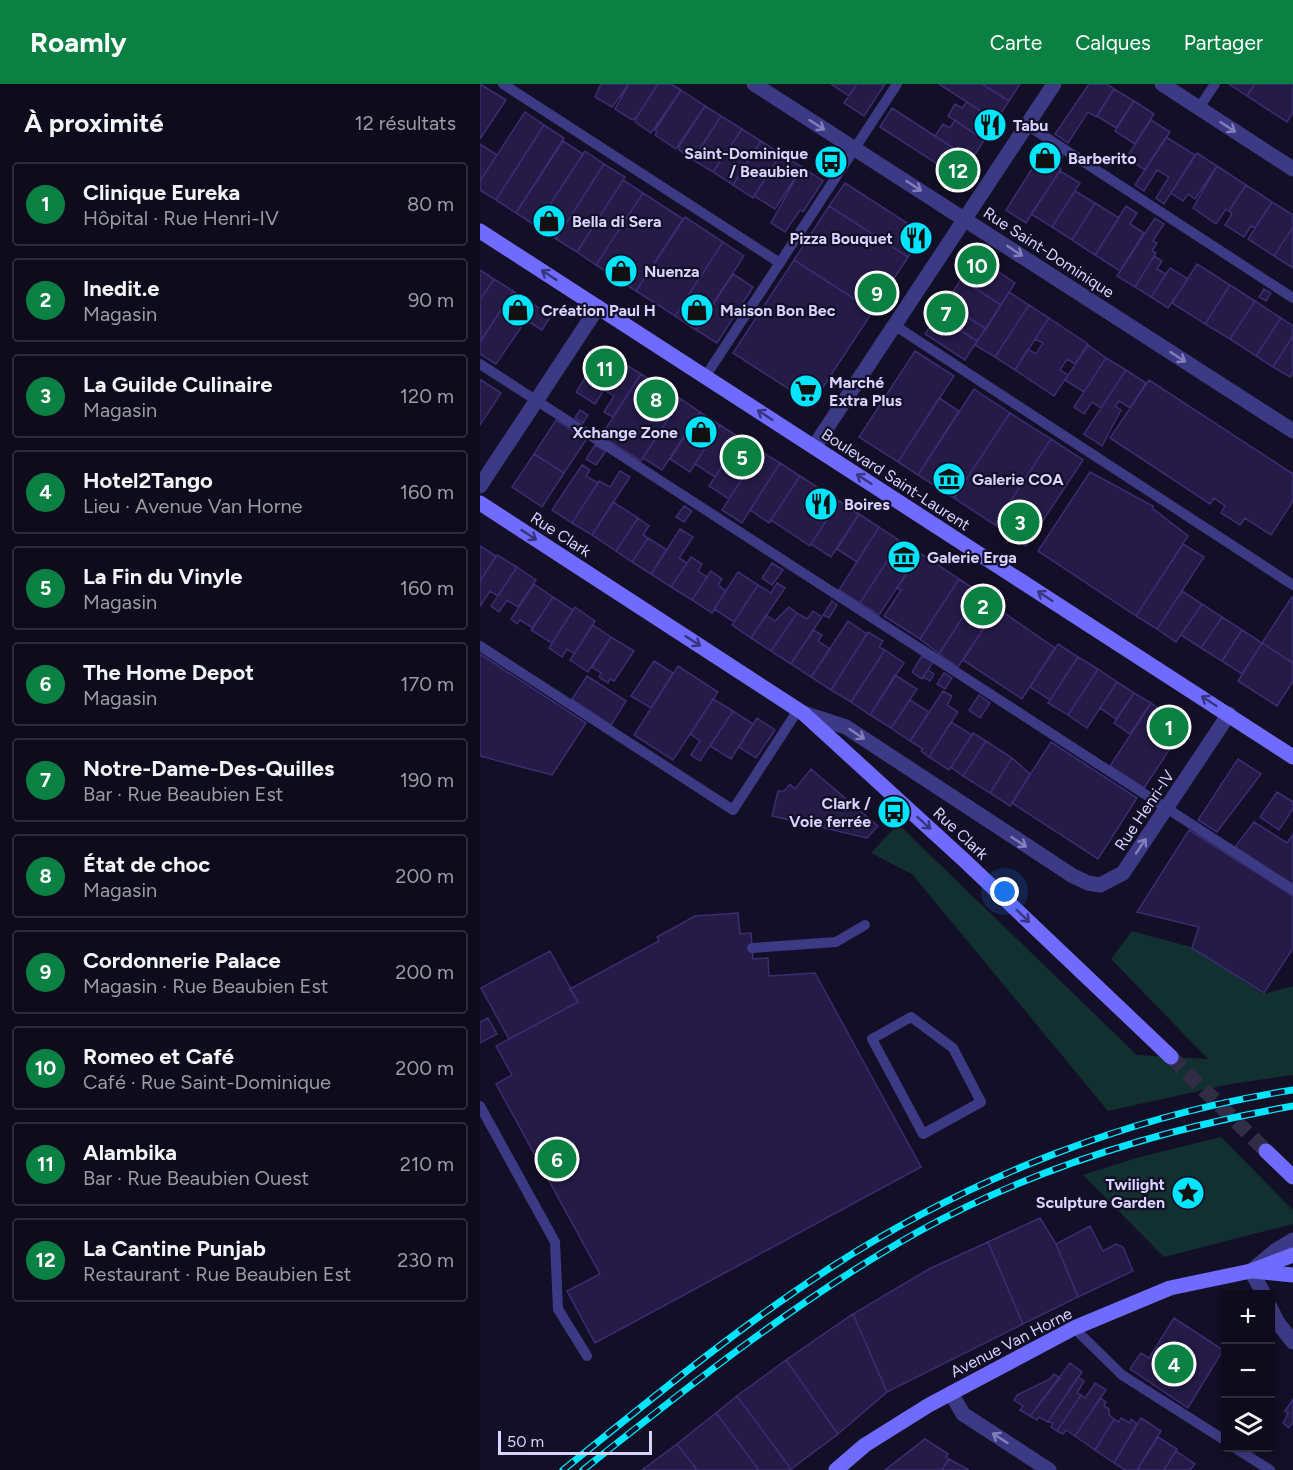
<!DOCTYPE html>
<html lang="fr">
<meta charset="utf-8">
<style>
body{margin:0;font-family:Figtree,sans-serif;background:#1c1929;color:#f1f3f6}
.controls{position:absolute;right:18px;bottom:18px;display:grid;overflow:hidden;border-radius:6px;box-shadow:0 3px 9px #0003}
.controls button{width:54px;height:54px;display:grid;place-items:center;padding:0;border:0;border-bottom:2px solid #2e2b3b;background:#0e0b1c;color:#f1f3f6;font:30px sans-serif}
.scale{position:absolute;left:18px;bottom:15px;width:154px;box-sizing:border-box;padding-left:6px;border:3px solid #d9d4ff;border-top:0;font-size:16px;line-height:21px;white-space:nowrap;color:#d9d4ff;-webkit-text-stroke:4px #130f26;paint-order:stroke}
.you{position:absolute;left:525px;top:808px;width:21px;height:21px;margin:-15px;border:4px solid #fff;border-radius:50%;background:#1a73e8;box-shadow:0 0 0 9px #1a73e833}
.badge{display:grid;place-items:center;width:39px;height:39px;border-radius:50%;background:#0b8043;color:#fff;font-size:20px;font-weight:700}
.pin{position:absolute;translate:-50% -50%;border:3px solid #fff;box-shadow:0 2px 6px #0006}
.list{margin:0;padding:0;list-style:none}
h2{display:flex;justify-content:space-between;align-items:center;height:78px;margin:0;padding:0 24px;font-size:26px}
h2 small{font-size:20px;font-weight:400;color:#9b9ba3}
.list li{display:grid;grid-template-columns:39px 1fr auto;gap:18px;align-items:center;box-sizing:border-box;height:84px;margin:0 12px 12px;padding:0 12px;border:2px solid #2e2b3b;border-radius:6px}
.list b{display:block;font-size:22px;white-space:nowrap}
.list p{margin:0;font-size:20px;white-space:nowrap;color:#9b9ba3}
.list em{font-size:20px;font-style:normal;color:#9b9ba3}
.icon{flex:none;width:33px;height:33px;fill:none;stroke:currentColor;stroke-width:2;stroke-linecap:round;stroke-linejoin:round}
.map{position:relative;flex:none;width:813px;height:1386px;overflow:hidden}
header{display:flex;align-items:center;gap:36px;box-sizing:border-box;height:84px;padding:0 30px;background:#0b8043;color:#fff}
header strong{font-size:28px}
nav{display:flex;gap:33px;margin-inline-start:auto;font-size:21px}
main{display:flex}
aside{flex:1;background:#0e0b1c}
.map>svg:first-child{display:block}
.green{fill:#12302f}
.building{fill:#241b47;stroke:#3b2d73;stroke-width:1.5}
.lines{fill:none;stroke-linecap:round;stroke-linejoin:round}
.secondary-tunnel{stroke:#312d47;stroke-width:15;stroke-dasharray:15 8;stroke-linecap:butt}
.service{stroke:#3d3a85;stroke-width:10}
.minor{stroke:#3d3a85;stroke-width:15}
.tertiary{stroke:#3d3a85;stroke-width:15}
.secondary{stroke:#6f6bff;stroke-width:15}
.rail-casing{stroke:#00e5ff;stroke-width:7}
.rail{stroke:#130f26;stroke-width:4.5;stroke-dasharray:14;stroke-linecap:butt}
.oneway{stroke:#837fbc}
.oneway2{stroke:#38347d}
.labels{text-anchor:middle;stroke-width:4.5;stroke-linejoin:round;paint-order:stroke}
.poi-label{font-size:16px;font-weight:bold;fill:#d9d4ff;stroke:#130f26;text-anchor:start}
.street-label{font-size:16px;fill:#d9d4ff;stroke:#130f26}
</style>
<header>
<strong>Roamly</strong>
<nav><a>Carte</a><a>Calques</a><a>Partager</a></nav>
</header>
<main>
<aside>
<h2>À proximité<small>12 résultats</small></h2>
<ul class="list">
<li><span class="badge">1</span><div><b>Clinique Eureka</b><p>Hôpital · Rue Henri-IV</p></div><em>80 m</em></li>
<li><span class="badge">2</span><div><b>Inedit.e</b><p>Magasin</p></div><em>90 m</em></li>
<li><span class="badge">3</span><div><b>La Guilde Culinaire</b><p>Magasin</p></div><em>120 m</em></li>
<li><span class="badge">4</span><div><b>Hotel2Tango</b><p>Lieu · Avenue Van Horne</p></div><em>160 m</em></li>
<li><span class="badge">5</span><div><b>La Fin du Vinyle</b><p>Magasin</p></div><em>160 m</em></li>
<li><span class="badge">6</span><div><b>The Home Depot</b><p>Magasin</p></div><em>170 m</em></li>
<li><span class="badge">7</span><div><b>Notre-Dame-Des-Quilles</b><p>Bar · Rue Beaubien Est</p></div><em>190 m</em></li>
<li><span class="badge">8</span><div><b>État de choc</b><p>Magasin</p></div><em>200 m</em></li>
<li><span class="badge">9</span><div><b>Cordonnerie Palace</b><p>Magasin · Rue Beaubien Est</p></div><em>200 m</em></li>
<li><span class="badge">10</span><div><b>Romeo et Café</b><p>Café · Rue Saint-Dominique</p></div><em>200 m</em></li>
<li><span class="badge">11</span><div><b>Alambika</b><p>Bar · Rue Beaubien Ouest</p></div><em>210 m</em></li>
<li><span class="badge">12</span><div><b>La Cantine Punjab</b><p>Restaurant · Rue Beaubien Est</p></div><em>230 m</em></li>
</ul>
</aside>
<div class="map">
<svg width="813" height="1386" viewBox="0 0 813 1386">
<rect width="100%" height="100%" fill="#130f26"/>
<!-- green -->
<path class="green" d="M418,740l239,231 71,4 -97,-100 21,-28 59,16 72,47 30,-8v89l-62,9 -123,27 -196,-237 -41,-21z
M741,1053l72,73v14l-129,33 -81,-82 53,-17z"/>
<!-- building -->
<path class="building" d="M0,0l26,16 -26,39z
M121,0h28l-17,23 -17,-10z
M149,0h29l-22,34 -4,2 -17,-11z
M178,0h13l10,6 -30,43 -16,-11 1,-4z
M351,0h26l-8,12z
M377,0h28l-21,32 -20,-13z
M459,0h43l27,17 -13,20z
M502,0h38l-11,17z
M609,0h18l7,5 -18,28 -8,-5 -20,31 -13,-9z
M749,0h26l-8,12z
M775,0h38v29l-6,9 -40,-26z
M634,5l20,12 -18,27 -19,-12z
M201,6l24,16 -29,43 -21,-14 2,-4 -2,-1z
M654,17l20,13 -19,30 -20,-13z
M487,18l29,19 -12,19 -36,-24 7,-12 7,4z
M225,22l16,10 -25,39 -4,3 -13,-8v-4z
M412,24l80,52 -13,18 -79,-51z
M45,28l19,13 -48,75 -16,-10v-9z
M241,32l21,13 -29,43 -20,-12z
M475,36l29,20 -12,20 -37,-24 8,-12 7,4z
M671,36l19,12 -25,38 -19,-12z
M64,41l20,13 -48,75 -20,-13z
M262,45l19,12 -28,44 -20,-13z
M686,53l29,18 -31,49 -8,-6 13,-21 -12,-7 -13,21 -9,-6z
M83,57l20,13 -47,72 -20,-13z
M281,57l20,13 -28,44 -20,-13z
M0,60l17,11 -17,26z
M567,61l16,11 -6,10 4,3 -35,54 -20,-13z
M105,67l19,13 -48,75 -20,-13z
M717,69l20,13 -22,33 -7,-5 -5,7 -12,-8z
M301,70l21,13 -27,42 -21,-13z
M124,80l21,13 -48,75 -21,-13z
M737,82l29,19 -17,26 -3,-2 -10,15 -23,-16z
M322,83l21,14 -20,31 -3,-2 -15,22 -14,-9z
M580,87l20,12 -28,44 -21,-13z
M143,96l20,13 -47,72 -19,-13z
M365,99l79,51 -16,23 -79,-51z
M766,101l26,17 -17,26 -4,-2 -7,11 -19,-12 7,-11 -3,-3z
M595,107l20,12 -23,37 -20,-13z
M163,109l40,26 -47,72 -40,-26z
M792,118l21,13v12l-19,29 -26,-17z
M615,119l24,15 -24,37 -23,-15z
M349,122l79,51 -35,54 -79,-51z
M646,122l11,7 -7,11 14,9 -24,38 -25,-16z
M205,133l38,25 -48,74 -39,-25z
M675,134l9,6 -11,17 4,2 -5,8 4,2 -21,34 -18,-11z
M813,143v41l-19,-12z
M243,158l21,14 -48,74 -21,-14z
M674,172l8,5 -5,8 9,5 -15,23 -16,-10z
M500,175l35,24 -14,22 -40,-26 13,-19z
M314,176l79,51 -61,93 -79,-51z
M717,180l33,21 -25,39 -33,-21z
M690,184l18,11 -20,29 -17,-11z
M0,186l14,9 -14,21z
M253,190l20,13 -36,56 -21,-13z
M14,195l19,12 -32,50 -1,-41z
M481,195l40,26 -15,24 -40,-26z
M750,201l25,16 -25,38 -25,-15z
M784,205l7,4 -5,8 -7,-4z
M33,207l38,25 -9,14 -16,-10 -30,44 -16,-10v-12z
M529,208l20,13 -34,52 -20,-12z
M775,217l26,17 -25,38 -26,-17z
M466,219l40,26 -9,12 -40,-25z
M549,221l20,13 -34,52 -20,-13z
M457,232l40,25 -12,19 -40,-26z
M569,234l39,26 -13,20 -8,-5 -7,11 8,5 -14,21 -39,-26 13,-21 8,5 7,-11 -8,-4z
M801,234l12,8v10l-20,31 -17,-11z
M813,252v37l-3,4 -17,-10z
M608,261l18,13 -22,34 -19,-12z
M127,267l15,11 -27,42 -19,-12 25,-39z
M435,267l39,25 -56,86 -39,-25z
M626,274l20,12 -25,38 -9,-6 -8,12 -10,-7z
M142,278l19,12 -28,43 -9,-5 10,-16 -10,-6z
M646,286l20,13 -16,25 -11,-7 -4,5 6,4 -19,36 -18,-12z
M161,290l40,25 -40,62 -40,-25z
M1,296l20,13 -21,32v-43z
M669,296l144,94v27l-22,34 -26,-17 -5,7 -19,-12 4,-7 -11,-8 -4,6 -100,-66z
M494,305l36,24 -56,85 -36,-23z
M459,314l20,13 -41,64 -20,-13z
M201,315l19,13 -38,58 -19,-12z
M100,326l8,5 -5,8 -8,-5z
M220,328l20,13 -30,47 -20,-13z
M530,329l41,26 -56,86 -41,-27z
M76,336l30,20 -22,33 -30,-19z
M240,341l20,13 -25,39 -20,-13z
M260,354l20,13 -31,48 -20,-13z
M571,355l32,21 -57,86 -31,-21z
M115,361l11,6 -10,14 -10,-6z
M280,367l20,12 -38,60 -20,-13z
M54,370l30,19 -22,34 -30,-20z
M300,379l20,13 -31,47 -19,-13z
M102,381l8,5 -4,6 12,7 -26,40 -20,-13z
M140,387l10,6 -38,58 -20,-12 27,-42 11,6z
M610,388l63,34 -1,2 36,28 -52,80 -98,-65z
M320,392l39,25 -29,45 -39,-26z
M359,417l20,13 -28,43 -20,-13z
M133,418l25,16 -22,33 -24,-16z
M204,422l8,5 -8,11 -8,-5z
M379,430l20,13 -22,35 -20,-13z
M158,434l11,8 -6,9 5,3 -16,24 -16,-11z
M399,443l21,14 -40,62 -21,-13z
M200,445l13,8 -14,21 8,5 -16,24 -20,-13z
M168,454l19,12 -16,24 -19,-12z
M420,457l20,12 -41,62 -19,-12z
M703,460l21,13 -47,72 -21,-13z
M0,462l16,10 -16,25z
M440,469l39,26 -39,60 -36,-23 17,-26 -4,-2z
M17,471l20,12 -19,29 -8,-5 -10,15v-25z
M211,473l11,7 -4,7 9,6 -15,23 -21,-13z
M292,479l11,7 -11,15 -10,-7z
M37,483l19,13 -18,27 -11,-7 -8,12 -8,-6z
M231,487l11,8 -4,6 8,6 -14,22 -20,-13z
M258,488l20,13 -24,37 -20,-13z
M479,495l20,13 -40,62 -19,-15z
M297,499l8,5 -34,50 -19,-13 26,-40 13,8z
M54,500l19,13 -20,31 -13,-8 -3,4 -6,-5z
M702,507l20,13 -26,38 -19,-13z
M499,508l20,13 -41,62 -19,-13z
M73,513l20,13 -21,33 -21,-13z
M812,513l1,1v65l-31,-20z
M352,517l5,4 -8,13 -6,-3z
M722,520l20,13 -21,31 -20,-13z
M95,523l20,14 -21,33 -7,-5 -5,8 -13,-9z
M309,523l8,6 -26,38 -20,-13 15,-23 9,6z
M517,524l58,40 -33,51 -59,-39z
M333,527l9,6 -31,47 -20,-13 26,-38 10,6z
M742,533l20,13 -20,31 -21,-13z
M368,537l19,13 -36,56 -20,-13z
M113,541l18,12 -23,35 -18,-12z
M333,546l9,5 -4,6 12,8 -19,28 -20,-13z
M762,546l20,13 -20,31 -20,-13z
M388,548l15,9 -4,6 6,3 -34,52 -20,-12z
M131,553l23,14 -20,30 -4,-2 -2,4 -9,-6 2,-4 -9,-6z
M782,559l31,20v18l-16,25 -39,-25z
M578,560l20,13 -28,43 -20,-13z
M405,566l19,13 -34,52 -19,-13z
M0,570l106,69 -34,52 -72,-19z
M442,572l11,6 -11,17 -10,-7z
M598,573l20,12 -30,46 -20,-12z
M174,577l19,12 -22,35 -20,-12z
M198,582l40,26 -45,68 -39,-25z
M618,585l19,13 -30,46 -19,-13z
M448,586l6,4 -4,7 -7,-4z
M464,589l8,5 -7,11 -8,-5z
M415,591l22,14 -26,39 -21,-13z
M107,592l39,25 -15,24 -39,-26z
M637,598l17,11 -18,26 -16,-11z
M463,607l9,5 -5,9 11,7 -29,45 -8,-6 2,-2 -13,-8z
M654,609l17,10 -21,31 -16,-11z
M499,611l11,8 -10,15 -11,-8z
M233,615l20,12 -33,50 -9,-6 9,-14 -10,-7z
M430,616l19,12 -19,29 -19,-13z
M671,619l34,23 -41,62 -34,-22z
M253,627l20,13 -22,35 -21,-13z
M277,634l18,12 -19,28 -17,-11z
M471,638l21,13 -23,35 -20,-13z
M493,649l13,8 -23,35 -12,-9z
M506,657l26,17 -22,35 -27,-17z
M571,658l86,56 -39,61 -86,-56z
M532,674l18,16 -20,32 -20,-13z
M758,675l23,15 -44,58 -19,-12z
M331,685l67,57 -11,12 -95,-22 6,-25h6l6,-7 5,5z
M797,708l16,10v7l-14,21 -19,-13z
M774,738l33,21 6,-9v51l-58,-38z
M709,746l104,66v52l-29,45 -72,-45 7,-21 -62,-15z
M258,829l2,21 11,-1 2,26 15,-1 1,18 46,-3 106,194 -326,176 -28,-52 33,-17 -104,-190 16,-9 -16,-29 82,-44 -8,-13 89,-48 -2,-4 38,-21z
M70,867l28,51 -69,37 -28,-51z
M8,934l9,16 -17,9v-21z
M560,1134l16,26 22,53 -55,27 -35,-82z
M610,1142l13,25 13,-7 7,3 10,24 -55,26 -22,-53z
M508,1158l35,82 -136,68 -34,-78 76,-45z
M373,1230l34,78 -49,42 -52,-74z
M694,1234l49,32 -35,58 -58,-39 11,-16 8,5z
M306,1276l52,74 -47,35 -54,-73z
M590,1279l12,9 -34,50 -9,-5 -2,3 -7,-4z
M574,1290l6,4 -30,38 -10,-6 3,-4 -9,-6 3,-5 33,-16z
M598,1293l6,4 -7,12 4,2 -24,36 -6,-4 2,-4 -5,-1z
M615,1299l11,7 -31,46 -9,-6 -3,4 -6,-3 24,-36 4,3z
M257,1312l54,73 -2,1h-30l-43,-57z
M620,1314l6,4 -2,4 5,3v6l5,4 -19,31 -20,-14z
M813,1315v23l-4,6 -6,-5 5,-10 -3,-2z
M236,1329l43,57h-62l-20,-26z
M641,1334l9,5 1,-4 6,5 -23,39 -19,-13 19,-31 5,3z
M661,1334l20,13 -24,39h-12l-11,-7z
M678,1353l19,12 -13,21h-27z
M445,1355l23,15 -2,3 3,2 -7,11h-57z
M197,1360l20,26h-55z
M696,1367l19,13 -5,6h-26z
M469,1375l20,11h-27z"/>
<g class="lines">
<!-- secondary-tunnel -->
<path class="secondary-tunnel" d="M691,973l95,94"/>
<!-- service -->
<path class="service" d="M23,0l277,179
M719,24l16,-24
M547,41l266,173
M414,241l399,260
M0,280l813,526
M225,293l192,-293
M0,562l253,164 65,-100
M272,864l84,-6 29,-17
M431,933l42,31 28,54 -58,32 -51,-95z
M0,1022l75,136 3,67 29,47
M594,1244l48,47 104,66
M755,1364l35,22"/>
<!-- minor -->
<path class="minor" d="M274,0l539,347
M682,0l131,85
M323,629l43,14 227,149 15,7 12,2 23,-12 106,-159
M784,1210l-13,-23 24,-20 18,-11
M790,1223l8,16 15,19
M471,1309l12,21 86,56"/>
<!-- tertiary -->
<path class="tertiary" d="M334,363l240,-363
M0,402l118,-179"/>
<!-- secondary -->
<path class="secondary" d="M0,147l813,526
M0,419l323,210 162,148 206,196
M786,1067l27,26
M774,1187l39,4
M356,1386l29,-25 64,-40 145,-77 96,-40 81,-17 42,-16"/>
<!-- rail casing -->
<g class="rail-casing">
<path id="rail" d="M83,1386c87,-70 174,-142 267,-202 139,-90 300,-153 463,-178
M103,1386c107,-85 214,-170 333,-237 116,-65 246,-104 377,-127"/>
</g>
<!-- rail -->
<use href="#rail" class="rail"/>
</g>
<!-- one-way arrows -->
<defs><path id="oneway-shaft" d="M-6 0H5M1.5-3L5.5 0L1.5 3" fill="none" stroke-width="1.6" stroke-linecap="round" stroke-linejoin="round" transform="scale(1.5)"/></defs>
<g class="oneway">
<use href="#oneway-shaft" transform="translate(337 41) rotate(33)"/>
<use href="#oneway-shaft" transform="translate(748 43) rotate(33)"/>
<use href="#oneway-shaft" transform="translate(434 102) rotate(33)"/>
<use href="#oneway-shaft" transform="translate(535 167) rotate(33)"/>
<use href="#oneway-shaft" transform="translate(698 273) rotate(33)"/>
<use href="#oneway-shaft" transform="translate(377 650) rotate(34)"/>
<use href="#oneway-shaft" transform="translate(539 758) rotate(33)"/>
<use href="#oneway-shaft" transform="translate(661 762) rotate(-56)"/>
<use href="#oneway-shaft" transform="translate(520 1354) rotate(-147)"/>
</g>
<g class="oneway2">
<use href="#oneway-shaft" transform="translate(69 191) rotate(-147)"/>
<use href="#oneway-shaft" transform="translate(285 331) rotate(-147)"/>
<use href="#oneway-shaft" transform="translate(384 395) rotate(-147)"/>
<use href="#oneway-shaft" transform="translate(49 451) rotate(33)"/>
<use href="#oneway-shaft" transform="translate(565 512) rotate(-147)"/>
<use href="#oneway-shaft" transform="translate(213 557) rotate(33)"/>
<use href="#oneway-shaft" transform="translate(729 617) rotate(-147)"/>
<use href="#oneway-shaft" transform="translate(444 739) rotate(42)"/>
<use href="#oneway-shaft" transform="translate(543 832) rotate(44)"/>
</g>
<!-- icons -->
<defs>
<g id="restaurant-disc" transform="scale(1.725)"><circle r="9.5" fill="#00e5ff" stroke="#130f26"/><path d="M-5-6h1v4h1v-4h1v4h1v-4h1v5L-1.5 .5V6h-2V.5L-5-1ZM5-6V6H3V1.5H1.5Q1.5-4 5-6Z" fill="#111"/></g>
<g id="shop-disc" transform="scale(1.725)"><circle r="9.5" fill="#00e5ff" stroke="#130f26"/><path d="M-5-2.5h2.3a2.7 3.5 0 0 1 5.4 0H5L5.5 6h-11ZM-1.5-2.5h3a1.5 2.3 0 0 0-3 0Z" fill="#111"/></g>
<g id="bus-disc" transform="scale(1.725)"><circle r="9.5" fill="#00e5ff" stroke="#130f26"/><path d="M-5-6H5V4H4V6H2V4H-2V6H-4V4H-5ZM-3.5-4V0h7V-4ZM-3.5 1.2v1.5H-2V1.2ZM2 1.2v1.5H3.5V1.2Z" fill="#111"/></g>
<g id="supermarket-disc" transform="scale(1.725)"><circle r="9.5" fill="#00e5ff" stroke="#130f26"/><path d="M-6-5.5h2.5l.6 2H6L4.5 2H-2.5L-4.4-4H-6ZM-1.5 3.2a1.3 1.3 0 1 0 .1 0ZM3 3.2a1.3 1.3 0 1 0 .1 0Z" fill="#111"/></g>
<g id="museum-disc" transform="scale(1.725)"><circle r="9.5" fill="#00e5ff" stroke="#130f26"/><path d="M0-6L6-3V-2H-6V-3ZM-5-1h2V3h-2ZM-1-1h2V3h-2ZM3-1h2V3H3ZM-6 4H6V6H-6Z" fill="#111"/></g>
<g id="sight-disc" transform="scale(1.725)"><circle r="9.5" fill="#00e5ff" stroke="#130f26"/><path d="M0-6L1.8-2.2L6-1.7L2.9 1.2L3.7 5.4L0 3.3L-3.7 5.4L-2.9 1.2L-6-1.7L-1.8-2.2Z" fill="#111"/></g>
</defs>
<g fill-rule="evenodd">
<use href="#restaurant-disc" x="510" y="41"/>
<use href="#shop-disc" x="565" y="74"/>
<use href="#bus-disc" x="351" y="78"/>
<use href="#shop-disc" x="69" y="137"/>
<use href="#restaurant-disc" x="436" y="154"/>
<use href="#shop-disc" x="141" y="187"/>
<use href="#shop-disc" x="38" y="226"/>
<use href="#shop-disc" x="217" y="226"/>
<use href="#supermarket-disc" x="326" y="307"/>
<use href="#shop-disc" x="221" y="348"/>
<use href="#museum-disc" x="469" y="395"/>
<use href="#restaurant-disc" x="341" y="420"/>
<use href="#museum-disc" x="424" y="473"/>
<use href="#bus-disc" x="414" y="728"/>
<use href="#sight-disc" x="708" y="1109"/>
</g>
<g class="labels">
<!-- poi labels -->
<g class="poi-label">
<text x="533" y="47">Tabu</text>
<text x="328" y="75" text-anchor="end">Saint-Dominique<tspan x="328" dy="18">/ Beaubien</tspan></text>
<text x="588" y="80">Barberito</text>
<text x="92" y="143">Bella di Sera</text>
<text x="413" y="160" text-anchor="end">Pizza Bouquet</text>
<text x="164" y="193">Nuenza</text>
<text x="61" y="232">Création Paul H</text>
<text x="240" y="232">Maison Bon Bec</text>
<text x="349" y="304">Marché<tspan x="349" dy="18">Extra Plus</tspan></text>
<text x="198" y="354" text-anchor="end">Xchange Zone</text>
<text x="492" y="401">Galerie COA</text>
<text x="364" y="426">Boires</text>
<text x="447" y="479">Galerie Erga</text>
<text x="391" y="725" text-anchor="end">Clark /<tspan x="391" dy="18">Voie ferrée</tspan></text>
<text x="685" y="1106" text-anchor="end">Twilight<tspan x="685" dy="18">Sculpture Garden</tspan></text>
</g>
<!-- street labels -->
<g class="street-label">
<text transform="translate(569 168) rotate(33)" y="6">Rue Saint-Dominique</text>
<text transform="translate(416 395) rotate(33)" y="6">Boulevard Saint-Laurent</text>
<text transform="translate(81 450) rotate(33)" y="6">Rue Clark</text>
<text transform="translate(664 726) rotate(-56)" y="6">Rue Henri-IV</text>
<text transform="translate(481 749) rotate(43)" y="6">Rue Clark</text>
<text transform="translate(531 1258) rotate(-27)" y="6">Avenue Van Horne</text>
</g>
</g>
</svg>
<div class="controls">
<button>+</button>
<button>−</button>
<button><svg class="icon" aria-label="layers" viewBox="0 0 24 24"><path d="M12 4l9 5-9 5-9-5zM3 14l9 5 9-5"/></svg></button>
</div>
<div class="scale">50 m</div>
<div class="you"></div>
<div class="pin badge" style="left:689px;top:643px">1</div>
<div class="pin badge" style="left:503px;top:522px">2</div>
<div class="pin badge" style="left:540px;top:438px">3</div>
<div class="pin badge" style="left:694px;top:1280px">4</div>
<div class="pin badge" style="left:262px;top:373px">5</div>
<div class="pin badge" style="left:77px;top:1075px">6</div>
<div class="pin badge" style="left:466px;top:229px">7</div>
<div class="pin badge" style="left:176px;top:315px">8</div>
<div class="pin badge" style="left:397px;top:209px">9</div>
<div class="pin badge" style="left:497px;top:181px">10</div>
<div class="pin badge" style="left:125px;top:284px">11</div>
<div class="pin badge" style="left:478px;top:86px">12</div>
</div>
</main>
